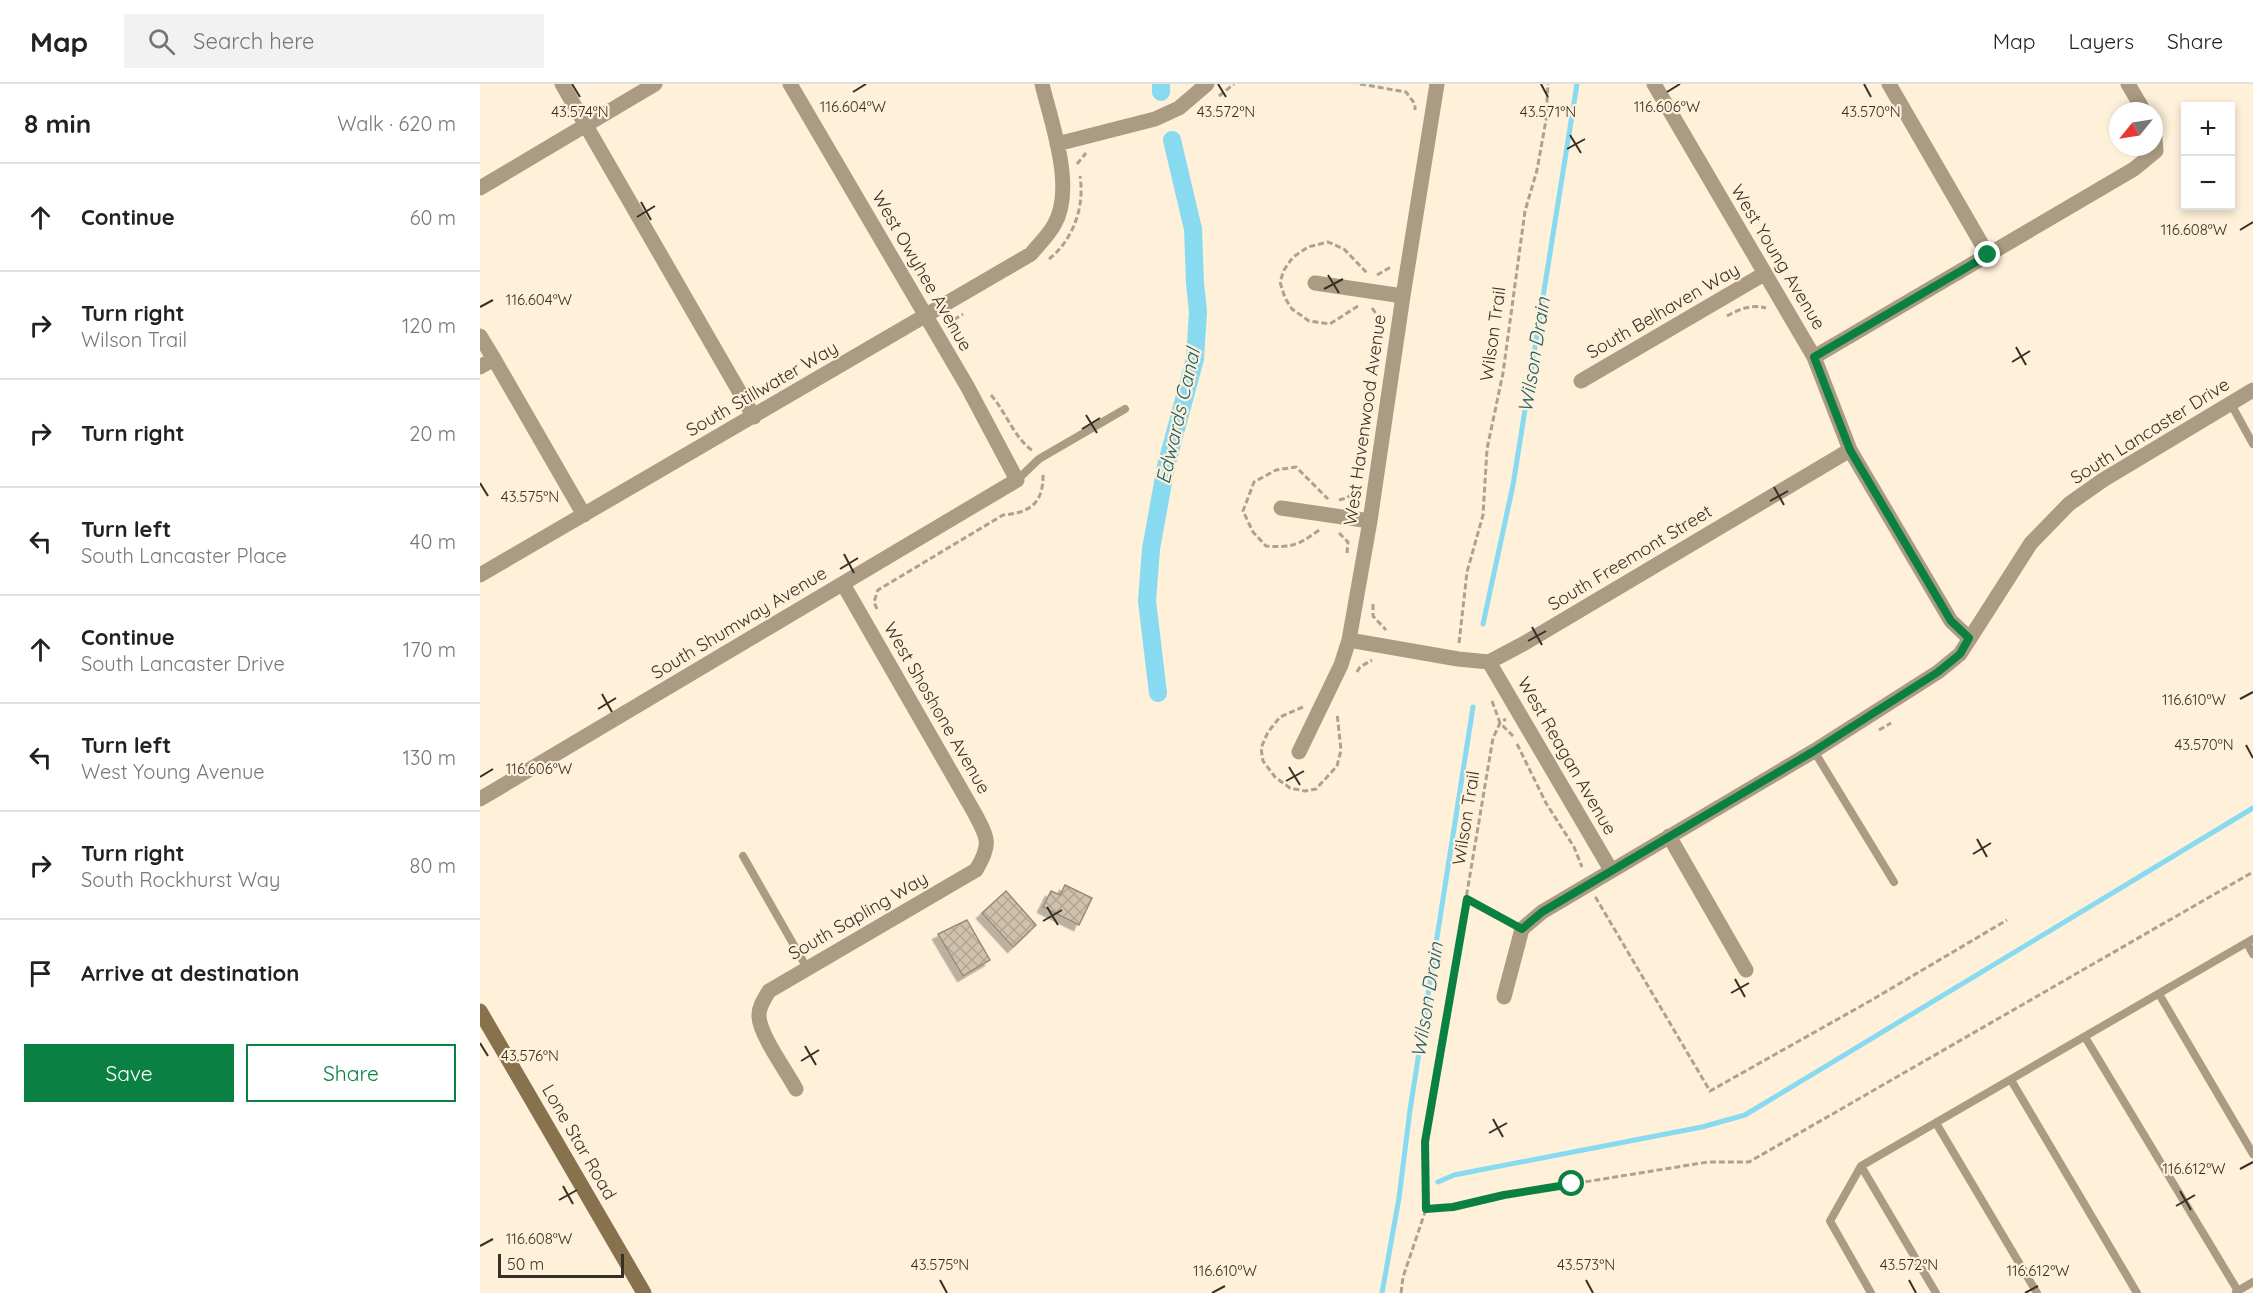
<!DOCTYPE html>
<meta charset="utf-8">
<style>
body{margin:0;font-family:Quicksand,sans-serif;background:#f2f2f2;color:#222}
.controls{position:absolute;right:18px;top:18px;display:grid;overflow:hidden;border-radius:0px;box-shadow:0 3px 9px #0003}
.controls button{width:54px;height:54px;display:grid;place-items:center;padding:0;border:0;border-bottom:2px solid #e0e0e0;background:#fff;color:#222;font:30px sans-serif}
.compass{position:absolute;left:1629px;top:18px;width:54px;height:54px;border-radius:50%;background:#fff;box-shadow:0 3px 9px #0003;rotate:240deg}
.scale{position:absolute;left:18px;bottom:15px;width:126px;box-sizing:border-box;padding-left:6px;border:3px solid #363128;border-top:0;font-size:16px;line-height:21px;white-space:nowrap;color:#363128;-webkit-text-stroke:4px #fef0d9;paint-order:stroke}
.stop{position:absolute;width:18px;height:18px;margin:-14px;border:4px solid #0b8043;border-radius:50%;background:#fff}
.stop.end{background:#0b8043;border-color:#fff;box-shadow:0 2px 6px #0008}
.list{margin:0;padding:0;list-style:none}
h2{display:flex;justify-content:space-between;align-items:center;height:78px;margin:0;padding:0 24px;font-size:26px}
h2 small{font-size:20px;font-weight:400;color:#767676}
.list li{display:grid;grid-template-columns:39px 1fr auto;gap:18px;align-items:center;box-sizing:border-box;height:108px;padding:0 24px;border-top:2px solid #e0e0e0}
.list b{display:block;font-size:22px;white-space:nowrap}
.list p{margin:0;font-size:20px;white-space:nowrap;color:#767676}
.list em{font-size:20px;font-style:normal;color:#767676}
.actions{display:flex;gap:12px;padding:18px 24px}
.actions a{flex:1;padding:14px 0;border:2px solid #0b8043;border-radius:0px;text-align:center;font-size:21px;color:#0b8043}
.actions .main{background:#0b8043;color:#fff}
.icon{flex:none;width:33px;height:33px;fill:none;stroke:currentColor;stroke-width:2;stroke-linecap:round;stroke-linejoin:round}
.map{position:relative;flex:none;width:1773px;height:1209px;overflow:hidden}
header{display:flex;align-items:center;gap:36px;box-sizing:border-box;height:84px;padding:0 30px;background:#fff;border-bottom:2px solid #e0e0e0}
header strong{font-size:28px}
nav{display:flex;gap:33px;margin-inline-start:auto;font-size:21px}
.search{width:420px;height:54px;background:#f2f2f2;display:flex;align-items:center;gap:15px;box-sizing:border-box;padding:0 21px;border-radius:0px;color:#767676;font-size:22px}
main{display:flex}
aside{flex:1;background:#fff}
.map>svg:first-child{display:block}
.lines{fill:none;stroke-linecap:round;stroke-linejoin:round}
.stream{stroke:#87daef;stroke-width:5}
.canal{stroke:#87daef;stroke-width:18}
.building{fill:url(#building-cross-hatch);stroke:#9a8d78;stroke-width:1.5;filter:url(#shadow)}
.path{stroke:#aca291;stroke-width:3;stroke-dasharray:6 3;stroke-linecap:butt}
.lane{stroke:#ab9b83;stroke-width:8}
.street{stroke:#ab9b83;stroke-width:15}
.secondary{stroke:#88714d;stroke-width:15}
.route{stroke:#0b8043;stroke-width:8}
.ticks{fill:none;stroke:#363128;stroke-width:2}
.labels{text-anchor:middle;stroke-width:4.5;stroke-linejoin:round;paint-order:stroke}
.street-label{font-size:18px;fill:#363128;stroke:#fef0d9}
.water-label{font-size:20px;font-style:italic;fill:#1c606f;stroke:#fef0d9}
.ticks-label{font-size:15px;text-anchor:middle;fill:#363128;stroke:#fef0d9;stroke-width:4.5;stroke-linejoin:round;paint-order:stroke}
</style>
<header>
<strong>Map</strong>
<div class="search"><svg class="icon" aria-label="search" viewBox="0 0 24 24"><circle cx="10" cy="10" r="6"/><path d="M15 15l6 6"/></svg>Search here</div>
<nav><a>Map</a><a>Layers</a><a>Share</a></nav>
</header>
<main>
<aside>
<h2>8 min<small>Walk · 620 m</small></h2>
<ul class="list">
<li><svg class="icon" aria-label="ahead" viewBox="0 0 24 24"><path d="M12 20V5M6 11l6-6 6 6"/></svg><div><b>Continue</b></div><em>60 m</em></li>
<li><svg class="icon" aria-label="right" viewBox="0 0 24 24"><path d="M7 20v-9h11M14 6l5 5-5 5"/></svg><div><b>Turn right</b><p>Wilson Trail</p></div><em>120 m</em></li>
<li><svg class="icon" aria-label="right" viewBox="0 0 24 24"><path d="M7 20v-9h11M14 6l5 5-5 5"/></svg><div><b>Turn right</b></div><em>20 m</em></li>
<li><svg class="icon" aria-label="left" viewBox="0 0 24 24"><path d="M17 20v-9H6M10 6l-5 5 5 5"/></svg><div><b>Turn left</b><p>South Lancaster Place</p></div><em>40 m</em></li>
<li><svg class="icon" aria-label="ahead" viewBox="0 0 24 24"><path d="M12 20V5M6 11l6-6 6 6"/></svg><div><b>Continue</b><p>South Lancaster Drive</p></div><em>170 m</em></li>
<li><svg class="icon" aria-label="left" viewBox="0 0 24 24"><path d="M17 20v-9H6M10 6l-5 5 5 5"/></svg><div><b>Turn left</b><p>West Young Avenue</p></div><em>130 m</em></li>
<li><svg class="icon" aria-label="right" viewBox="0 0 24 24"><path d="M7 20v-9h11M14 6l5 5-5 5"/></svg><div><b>Turn right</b><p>South Rockhurst Way</p></div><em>80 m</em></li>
<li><svg class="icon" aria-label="arrive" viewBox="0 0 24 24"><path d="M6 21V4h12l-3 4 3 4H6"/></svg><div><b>Arrive at destination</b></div></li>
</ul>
<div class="actions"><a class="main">Save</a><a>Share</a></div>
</aside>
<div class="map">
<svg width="1773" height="1209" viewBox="0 0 1773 1209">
<defs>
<pattern id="building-cross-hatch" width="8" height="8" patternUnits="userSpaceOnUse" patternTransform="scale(1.5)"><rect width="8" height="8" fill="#cfc1ab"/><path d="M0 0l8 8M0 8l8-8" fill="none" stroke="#b2a693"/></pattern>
<filter id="shadow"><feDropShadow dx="-5.5" dy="5.5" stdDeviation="0" flood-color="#0004"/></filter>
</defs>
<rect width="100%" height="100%" fill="#fef0d9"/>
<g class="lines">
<!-- stream -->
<path class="stream" d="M1003,540l30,-139 64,-401
M958,1098l16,-7 248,-48 43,-12 508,-307
M902,1209l17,-95 11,-88 63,-403"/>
<!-- canal -->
<path class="canal" d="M681,0v8
M678,609l-11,-92 4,-52 15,-83 29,-107 3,-47 -3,-29 -2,-54 -21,-89"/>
</g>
<!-- building -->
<path class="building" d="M585,801l27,13 -13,27 -36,-18 8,-16 9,4z
M526,807l30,34 -23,22 -31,-34z
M487,836l23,40 -27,16 -25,-42z"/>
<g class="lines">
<!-- path -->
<path class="path" d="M880,0l46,8 9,12v6
M739,12l15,-12
M597,80l9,-11
M569,175c24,-19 36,-52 31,-83
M897,191l14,-8
M878,222l-28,18 -21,-3 -17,-12 -7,-11 -5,-16 4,-12 9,-13 15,-10 20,-5 16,7 23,24
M892,224l10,14
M1247,232c12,-7 25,-12 39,-8
M473,245l2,-10 8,-5
M511,311c15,17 23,43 42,56
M859,416l8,-2 11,-10
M839,446c-20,15 -28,18 -53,16l-13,-14 -10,-21 11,-29 22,-12 20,-3 32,32
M859,449l9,9 -1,11
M893,520v12l13,14
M397,525l-3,-7 4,-12 125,-75c28,-2 41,-13 40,-42
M979,559l8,-71 16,-57 4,-66 16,-76 22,-162 12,-41 9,-50 2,-36
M877,588l3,-5 12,-7
M438,595l24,41
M1012,617l8,22 13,13
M823,623l-23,10 -12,15 -7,16 2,13 12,16 15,11 15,3 11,-2 21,-23 4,-16 -4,-37
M1399,646l12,-7
M1037,660l29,59 28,44 8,20
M1117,813l-1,1 114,193 160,-90 137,-81
M987,815l43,23
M946,1125l27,-2 51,-12 204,-33h41l504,-290
M921,1209l2,-16 23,-68 -1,-67 68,-404 7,-15 6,-4"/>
<!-- lane -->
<path class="lane" d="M1751,320l22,40
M537,396l22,-21 86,-50
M1334,667l80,131
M263,772l64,112
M1767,859l6,11
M1679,910l94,160
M1605,953l153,254
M1531,996l126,213
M1456,1039l101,170
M1381,1082l75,127
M1756,1208l17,-10
M1391,1209l-41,-72 31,-55 392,-227"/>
<!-- street -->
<path class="street" d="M82,0l192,333
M1174,0l160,273 36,93 101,171 18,17
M1409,0l99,171
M1648,0l16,27
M577,60l98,-25 24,-11 28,-24
M0,104l175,-104
M835,199l88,13
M0,252l14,23 -14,8
M1334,273l320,-188 22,-18 -2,-23
M14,275l90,156
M1101,297l183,-107
M801,424l89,13
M0,491l551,-321c7,-9 17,-18 23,-29 22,-36 -3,-103 -12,-141
M869,556l109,19 31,3 34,-18 327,-194
M1009,578l122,208
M819,668l42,-87 8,-25 21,-119 33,-225 34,-212
M0,715l537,-319 -50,-94 -177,-302
M1189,752l77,134
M1024,913l18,-68 20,-17 272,-161 124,-79 22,-18 71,-111 38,-39 34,-24 150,-90
M316,1005c-9,-17 -36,-54 -37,-72 -1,-9 5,-18 10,-26l207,-121c16,-26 12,-32 -2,-58l-131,-228"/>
<!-- secondary -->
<path class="secondary" d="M0,927l164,282"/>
</g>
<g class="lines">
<!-- route -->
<path class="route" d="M1092,1100l-68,11 -51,12 -27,2 -1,-67 42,-243 55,30 20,-17 272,-161 124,-79 22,-18 9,-16 -18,-17 -101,-171 -36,-93 174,-102"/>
</g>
<!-- ticks -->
<path class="ticks" d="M92,0l8,13M738,0l8,13M1061,0l7,13M1384,0l7,13M373,8l13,-8M1187,8l13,-8M1090,51l11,18M1087,65l18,-10M161,118l10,18M157,133l18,-11M1760,146l13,-8M848,191l11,18M844,205l19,-10M0,223l13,-7M1536,263l10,18M1532,278l18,-11M606,331l11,18M602,345l18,-11M0,399l8,13M1294,403l10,18M1290,417l18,-10M364,470l10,19M360,485l18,-11M1052,543l10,18M1048,557l18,-10M122,610l10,18M1760,615l13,-7M118,625l18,-11M1766,661l7,13M809,683l11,18M0,693l13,-8M806,697l18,-10M1497,755l10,18M1493,770l18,-11M567,823l11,18M563,837l19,-11M1255,895l10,18M1251,909l18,-10M0,959l8,13M325,962l11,19M321,977l18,-11M1013,1035l10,18M1009,1049l18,-10M1760,1085l13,-7M83,1102l10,18M1700,1107l11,19M79,1116l18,-10M1696,1122l19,-11M0,1162l13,-7M460,1196l7,13M1106,1196l7,13M1429,1196l7,13M732,1209l13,-7M1545,1209l13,-7"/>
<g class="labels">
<!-- street labels -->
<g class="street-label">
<text transform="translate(1298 173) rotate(59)" y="6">West Young Avenue</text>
<text transform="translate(442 187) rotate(60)" y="6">West Owyhee Avenue</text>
<text transform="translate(1183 227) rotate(-30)" y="6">South Belhaven Way</text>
<text transform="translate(1013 250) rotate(-82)" y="6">Wilson Trail</text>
<text transform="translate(282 305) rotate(-30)" y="6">South Stillwater Way</text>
<text transform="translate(885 336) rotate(-82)" y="6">West Havenwood Avenue</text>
<text transform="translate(1670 347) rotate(-32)" y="6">South Lancaster Drive</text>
<text transform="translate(1150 474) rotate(-31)" y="6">South Freemont Street</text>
<text transform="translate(259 539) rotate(-31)" y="6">South Shumway Avenue</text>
<text transform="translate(457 624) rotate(60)" y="6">West Shoshone Avenue</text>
<text transform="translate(1087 672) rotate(60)" y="6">West Reagan Avenue</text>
<text transform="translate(986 734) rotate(-81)" y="6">Wilson Trail</text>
<text transform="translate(378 832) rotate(-30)" y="6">South Sapling Way</text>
<text transform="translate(99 1058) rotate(60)" y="6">Lone Star Road</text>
</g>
<!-- water labels -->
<g class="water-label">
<text transform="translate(1054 271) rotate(-81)" y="7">Wilson Drain</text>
<text transform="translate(698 332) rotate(-77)" y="7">Edwards Canal</text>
<text transform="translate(947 916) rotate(-81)" y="7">Wilson Drain</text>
</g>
</g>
<g class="ticks-label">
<text x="373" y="28">116.604°W</text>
<text x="1187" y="28">116.606°W</text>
<text x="100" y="33">43.574°N</text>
<text x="746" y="33">43.572°N</text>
<text x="1068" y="33">43.571°N</text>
<text x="1391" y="33">43.570°N</text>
<text x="1714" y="151">116.608°W</text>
<text x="59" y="221">116.604°W</text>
<text x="50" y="418">43.575°N</text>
<text x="1714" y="621">116.610°W</text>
<text x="1724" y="666">43.570°N</text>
<text x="59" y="690">116.606°W</text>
<text x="50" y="977">43.576°N</text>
<text x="1714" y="1090">116.612°W</text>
<text x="59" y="1160">116.608°W</text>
<text x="460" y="1186">43.575°N</text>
<text x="1106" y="1186">43.573°N</text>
<text x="1429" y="1186">43.572°N</text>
<text x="745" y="1192">116.610°W</text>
<text x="1558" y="1192">116.612°W</text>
</g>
</svg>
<div class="controls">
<button>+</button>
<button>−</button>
</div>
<svg class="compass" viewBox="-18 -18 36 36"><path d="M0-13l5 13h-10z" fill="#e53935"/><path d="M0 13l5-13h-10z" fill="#767676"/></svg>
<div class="scale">50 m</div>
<div class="stop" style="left:1092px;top:1100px"></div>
<div class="stop end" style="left:1508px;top:171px"></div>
</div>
</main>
